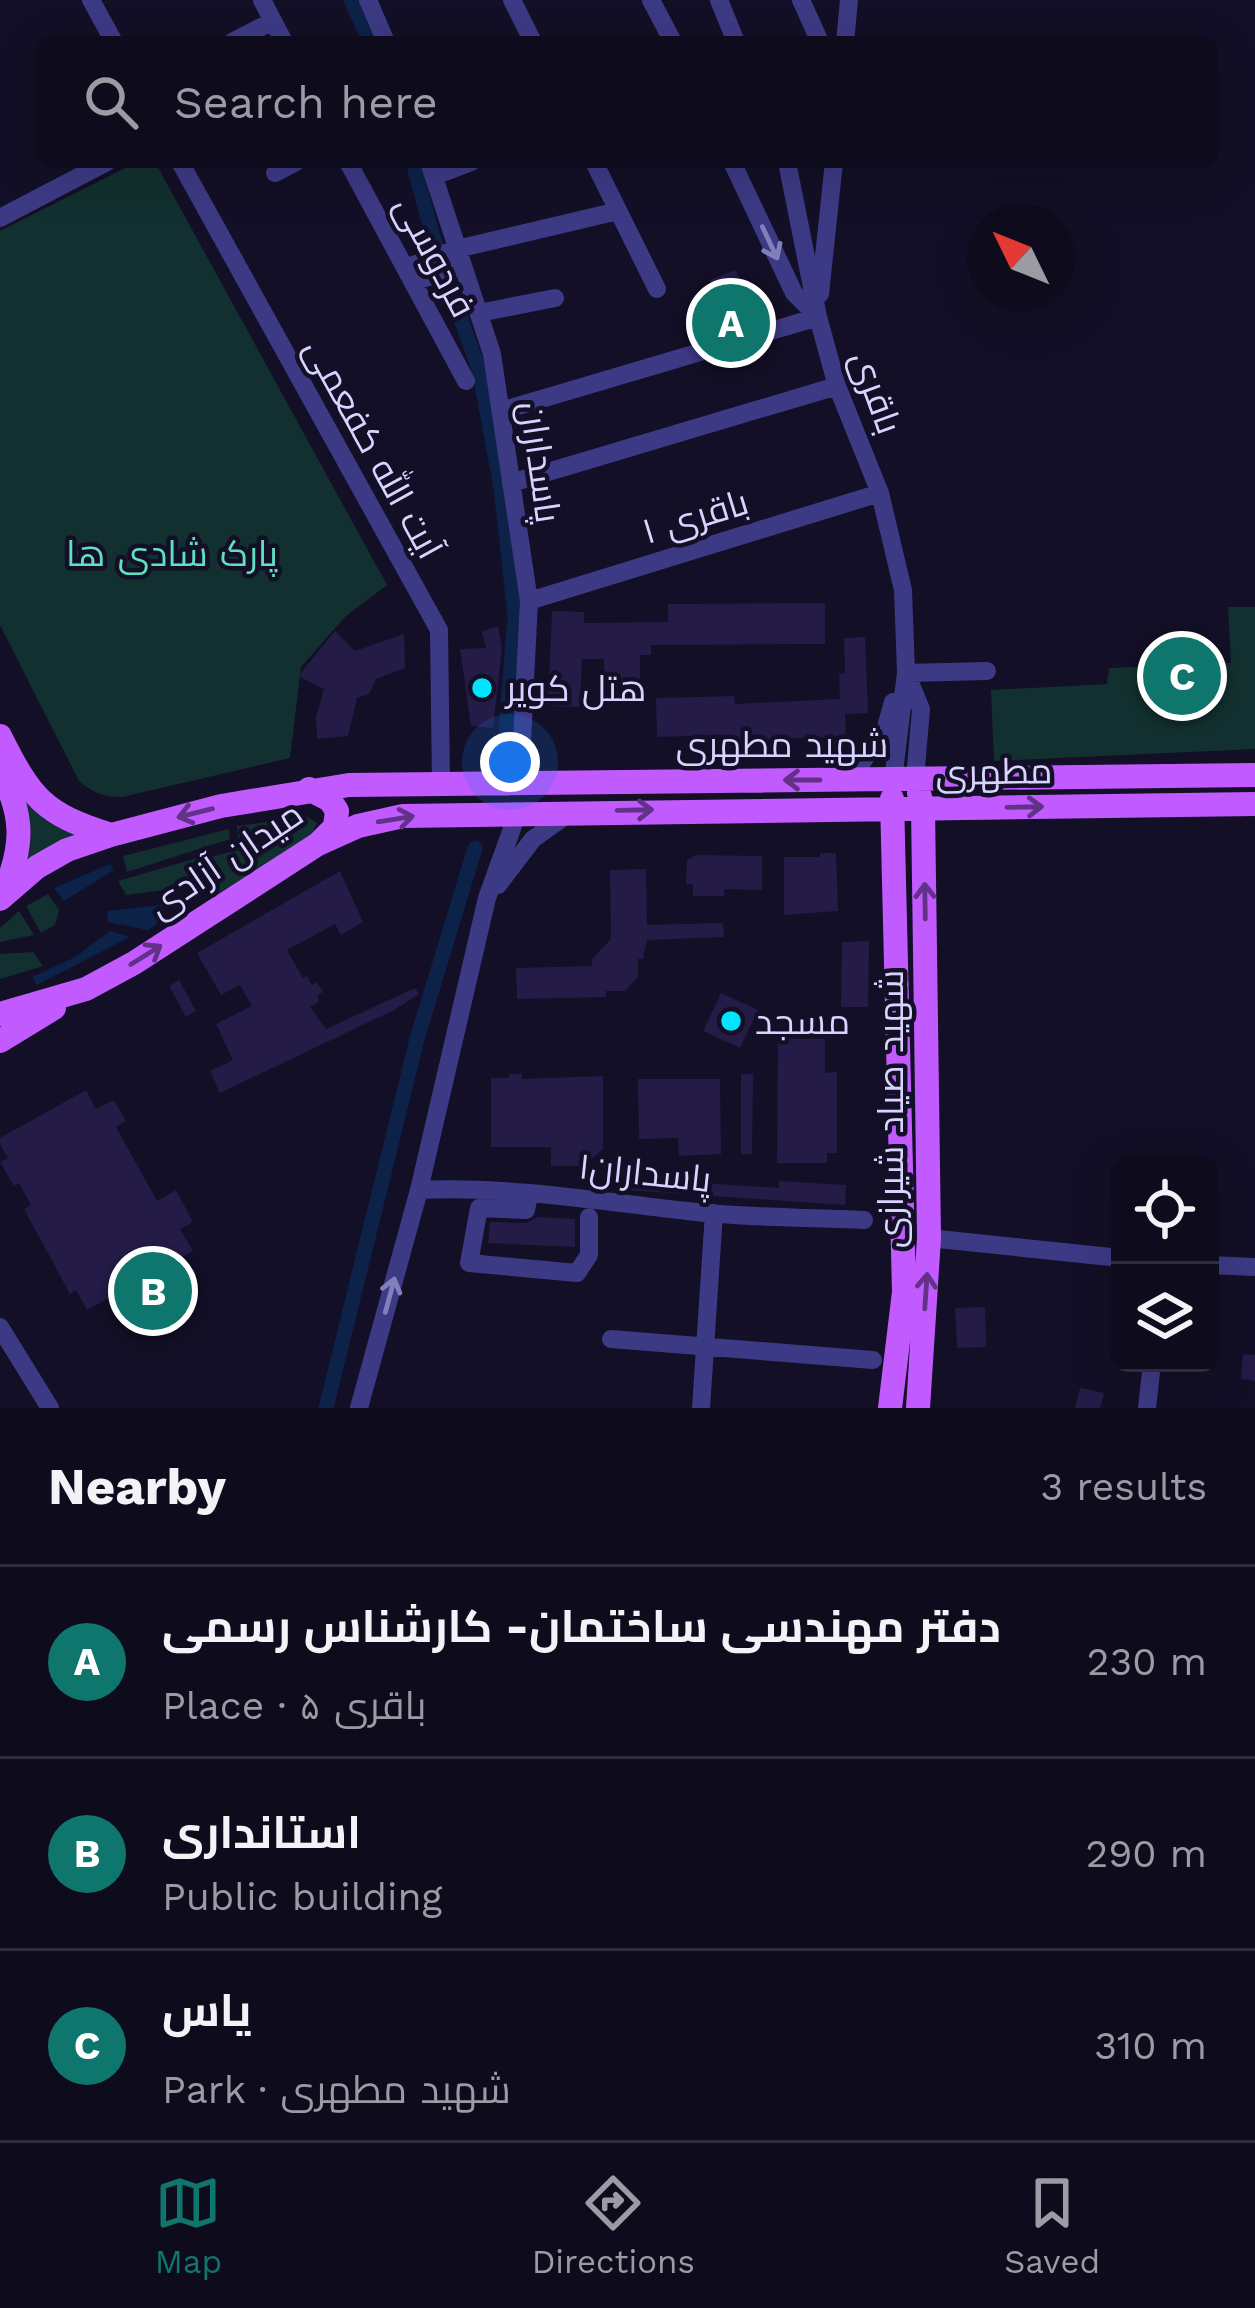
<!DOCTYPE html>
<meta charset="utf-8">
<style>
body{margin:0;font-family:"Work Sans",Cairo,sans-serif;background:#1c1929;color:#f1f3f6}
.controls{position:absolute;right:36px;bottom:36px;display:grid;overflow:hidden;border-radius:18px;box-shadow:0 12px 48px #0002}
.controls button{width:108px;height:108px;display:grid;place-items:center;padding:0;border:0;border-bottom:3px solid #2e2b3b;background:#0e0b1c;color:#f1f3f6;font:60px sans-serif}
.compass{position:absolute;left:967px;top:204px;width:108px;height:108px;border-radius:50%;background:#0e0b1c;box-shadow:0 12px 48px #0002;rotate:313deg}
.you{position:absolute;left:510px;top:762px;width:42px;height:42px;margin:-30px;border:9px solid #fff;border-radius:50%;background:#1a73e8;box-shadow:0 0 0 18px #1a73e833}
.badge{display:grid;place-items:center;width:78px;height:78px;border-radius:50%;background:#0f766e;color:#fff;font-size:39px;font-weight:700}
.pin{position:absolute;translate:-50% -50%;border:6px solid #fff;box-shadow:0 3px 12px #0006}
.list{margin:0;padding:0;list-style:none}
h2{display:flex;justify-content:space-between;align-items:center;height:156px;margin:0;padding:0 48px;font-size:51px}
h2 small{font-size:39px;font-weight:400;color:#9b9ba3}
.list li{display:grid;grid-template-columns:78px 1fr auto;gap:36px;align-items:center;box-sizing:border-box;height:192px;padding:0 48px;border-top:3px solid #2e2b3b}
.list b{display:block;font-size:45px;white-space:nowrap}
.list p{margin:0;font-size:39px;white-space:nowrap;color:#9b9ba3}
.list em{font-size:39px;font-style:normal;color:#9b9ba3}
.icon{flex:none;width:66px;height:66px;fill:none;stroke:currentColor;stroke-width:2;stroke-linecap:round;stroke-linejoin:round}
.map{position:relative;flex:none;width:1255px;height:1408px;overflow:hidden}
.search{position:absolute;background:#0e0b1c;box-shadow:0 12px 48px #0002;left:36px;right:36px;top:36px;height:132px;display:flex;align-items:center;gap:30px;box-sizing:border-box;padding:0 42px;border-radius:18px;color:#9b9ba3;font-size:45px}
.sheet{height:732px;background:#0e0b1c}
nav{display:flex;justify-content:space-around;align-items:center;box-sizing:border-box;height:168px;border-top:3px solid #2e2b3b;background:#0e0b1c;font-size:33px;color:#9b9ba3}
nav a{display:grid;justify-items:center;gap:6px}
nav .on{color:#0f766e}
.map>svg:first-child{display:block}
.green{fill:#12302f}
.water{fill:#0c2248}
.lines{fill:none;stroke-linecap:round;stroke-linejoin:round}
.canal{stroke:#0c2248;stroke-width:15}
.building{fill:#241b47}
.minor{stroke:#3d3a85;stroke-width:18}
.major{stroke:#c25bff;stroke-width:24}
.oneway{stroke:#837fbc}
.oneway2{stroke:#623188}
.poi-dot{fill:#00e5ff;stroke:#130f26;stroke-width:4.5}
.labels{text-anchor:middle;stroke-width:9;stroke-linejoin:round;paint-order:stroke}
.street-label{font-size:36px;fill:#d9d4ff;stroke:#130f26}
.park-label{font-size:36px;fill:#5fe0c0;stroke:#130f26}
.poi-label{font-size:36px;fill:#d9d4ff;stroke:#130f26;text-anchor:start}
</style>
<div class="map">
<svg width="1255" height="1408" viewBox="0 0 1255 1408">
<rect width="100%" height="100%" fill="#130f26"/>
<!-- green -->
<path class="green" d="M137,162h18l232,423 -42,32 -44,50 -11,91 -168,39c-19,0 -29,-4 -43,-16l-79,-156v-394z
M1228,607h27v142l-261,12 -3,-71 116,-6 2,-16 122,-5z
M20,790l61,43 -54,29c8,-28 2,-46 -7,-72z
M307,817l10,6 -6,12 -92,58 -13,-35 76,-19v-3l-44,2 -1,-12z
M229,829l1,10 -103,33 -4,-16z
M197,858l9,27 -80,10 -8,-14z
M48,894l11,16 -4,15 -14,8 -15,-27z
M19,911l15,24 -34,7v-14z
M33,952l10,14 -43,13v-25z"/>
<!-- water -->
<path class="water" d="M110,864l4,6 -50,31 -10,-13z
M162,905l3,14 -17,11 -41,-8 1,-11z
M110,931l20,6 -93,48 -5,-8 43,-20z"/>
<g class="lines">
<!-- canal -->
<path class="canal" d="M351,0l19,42
M413,162l23,86
M441,265l38,104 22,119 14,128 -10,128
M326,1408l91,-369 58,-191"/>
</g>
<!-- building -->
<path class="building" d="M736,270l17,52 -25,8 -18,-50z
M825,603v41l-174,1v10h-11v28h-36v-24h-22l-2,48 -32,-1 4,-95 32,1v11l84,-1v-18z
M498,626l4,22 -9,80 -22,-2 -11,-77 26,-1 -4,-16z
M335,631l20,20 49,-17 1,34 -29,11 -7,15 -12,4 -9,38 -31,3 -1,-22 8,-28 -26,-13z
M865,637l3,76 -23,1 1,22 -110,5v7l-14,1v-14l-65,2 -1,-39 78,-2 1,8 105,-5 -1,-25 6,-1 -1,-35z
M820,853h16l2,58 -54,4v-58h36z
M697,855l65,1v34l-38,-1v7h-31v-12h-7l1,-24z
M646,869l1,56 76,-2 1,14 -77,3 -4,19h-5v18l-13,14h-19v6l-89,2 -1,-31 76,-2v-7l19,-20 -1,-69z
M340,871l23,51 -22,13 -6,-11 -48,26 16,28 4,-2 5,9 5,-3 6,10 -5,3 1,7 -9,5 16,22 89,-41 4,6 -25,16 -174,83 -10,-22 23,-11 -17,-36 36,-18 -12,-21 -19,10 -24,-42z
M869,941l-1,66h-27l1,-65z
M179,980l17,31 -10,6 -17,-31z
M721,993l37,17 -18,38 -37,-17z
M778,1029h22v10l25,-1v35l12,-1v81h-10v10h-50z
M509,1074h13v5l81,-3v73l-19,17h-33v-19h-60v-69h18z
M741,1074h12l-1,80h-11z
M638,1079h82l1,75 -42,2 -1,-18 -39,1z
M86,1090l10,19 18,-9 12,21 -10,6 41,74 19,-11 17,32 -13,7 13,22 -106,59 -11,-20 -6,4 -46,-85 7,-4 -12,-22 -5,3 -14,-24 8,-4 -8,-14v-6z
M628,1178l151,10v-7l67,4 -1,20 -218,-15z
M537,1217l38,2v28l-87,-4 2,-21 36,1z
M985,1307l1,40 -29,1 -2,-40z
M1243,1354l12,1v26l-14,-2z
M1080,1388l24,5 -4,15h-25z"/>
<g class="lines">
<!-- minor -->
<path class="minor" d="M91,0l23,42
M262,0l22,42
M368,0l18,42
M512,0l21,42
M651,0l22,42
M719,0l17,42
M801,0l19,42
M232,42l41,-21
M845,42l4,-42
M180,162l259,468 2,154
M348,162l118,219
M429,162l63,192 37,247 -9,180
M594,162l63,127
M732,162l62,131 24,24
M787,162l31,155 19,69 43,107 23,97 3,83 15,36 -6,70
M275,173l21,-11
M434,176l37,-14
M0,218l107,-56
M405,268l52,-19 161,-38
M413,282l50,-16
M820,294l14,-132
M479,313l76,-15
M501,411l317,-94
M511,483l326,-97
M529,601l351,-108
M850,780l36,-53 7,-25
M893,780l13,-107 81,-2
M498,885l35,-46 38,-27
M419,1190c90,-4 179,11 268,21 58,7 118,6 177,9
M529,1194l-3,16 -47,-2 -10,55 108,10 12,-18v-38
M929,1238l191,20
M1210,1265l45,2
M0,1327l50,81
M611,1339l262,21
M359,1408l60,-218 68,-292 31,-86
M701,1408l13,-195
M1147,1408l5,-45"/>
<!-- major -->
<path class="major" d="M0,736c31,62 43,78 111,99
M0,769c24,47 24,76 4,123
M318,844l40,-18 45,-10 852,-12
M0,899l37,-32 30,-17 44,-15 110,-29 128,-21 906,-10
M0,1014l86,-25 48,-26 184,-119 17,-17 2,-16 -7,-11 -21,-11
M0,1041l54,-33
M890,1408l14,-116 -12,-493
M918,1408l11,-170 -6,-430 -4,-15"/>
</g>
<!-- one-way arrows -->
<defs><path id="oneway-shaft" d="M-6 0H5M1.5-3L5.5 0L1.5 3" fill="none" stroke-width="1.6" stroke-linecap="round" stroke-linejoin="round" transform="scale(3)"/></defs>
<g class="oneway">
<use href="#oneway-shaft" transform="translate(770 243) rotate(65)"/>
<use href="#oneway-shaft" transform="translate(390 1295) rotate(-75)"/>
</g>
<g class="oneway2">
<use href="#oneway-shaft" transform="translate(802 780) rotate(180)"/>
<use href="#oneway-shaft" transform="translate(1025 807) rotate(-1)"/>
<use href="#oneway-shaft" transform="translate(635 810) rotate(-1)"/>
<use href="#oneway-shaft" transform="translate(195 813) rotate(166)"/>
<use href="#oneway-shaft" transform="translate(396 819) rotate(-9)"/>
<use href="#oneway-shaft" transform="translate(925 901) rotate(-91)"/>
<use href="#oneway-shaft" transform="translate(146 955) rotate(-32)"/>
<use href="#oneway-shaft" transform="translate(926 1291) rotate(-86)"/>
</g>
<!-- markers -->
<g class="poi-dot">
<circle cx="482" cy="688" r="12"/>
<circle cx="731" cy="1021" r="12"/>
</g>
<g class="labels">
<!-- street labels -->
<g class="street-label">
<text transform="translate(436 256) rotate(62)" y="13">فردوسی</text>
<text transform="translate(877 392) rotate(70)" y="13">باقری</text>
<text transform="translate(374 448) rotate(61)" y="13">آیت الله کفعمی</text>
<text transform="translate(541 462) rotate(82)" y="13">پاسداران</text>
<text transform="translate(695 516) rotate(-17)" y="13">باقری ۱</text>
<text x="782" y="757">شهید مطهری</text>
<text transform="translate(994 771) rotate(-1)" y="13">مطهری</text>
<text transform="translate(225 859) rotate(-34)" y="13">میدان آزادی</text>
<text transform="translate(890 1109) rotate(-90)" y="13">شهید صیاد شیرازی</text>
<text transform="translate(645 1172) rotate(6)" y="13">پاسداران۱</text>
</g>
<!-- park labels -->
<g class="park-label">
<text x="172" y="566">پارک شادی ها</text>
</g>
<!-- poi labels -->
<g class="poi-label">
<text x="506" y="701">هتل کویر</text>
<text x="755" y="1034">مسجد</text>
</g>
</g>
</svg>
<div class="controls">
<button><svg class="icon" aria-label="locate" viewBox="0 0 24 24"><circle cx="12" cy="12" r="6"/><path d="M12 2v4M12 18v4M2 12h4M18 12h4"/></svg></button>
<button><svg class="icon" aria-label="layers" viewBox="0 0 24 24"><path d="M12 4l9 5-9 5-9-5zM3 14l9 5 9-5"/></svg></button>
</div>
<svg class="compass" viewBox="-18 -18 36 36"><path d="M0-13l5 13h-10z" fill="#e53935"/><path d="M0 13l5-13h-10z" fill="#9b9ba3"/></svg>
<div class="you"></div>
<div class="pin badge" style="left:731px;top:323px">A</div>
<div class="pin badge" style="left:153px;top:1291px">B</div>
<div class="pin badge" style="left:1182px;top:676px">C</div>
<div class="search"><svg class="icon" aria-label="search" viewBox="0 0 24 24"><circle cx="10" cy="10" r="6"/><path d="M15 15l6 6"/></svg>Search here</div>
</div>
<section class="sheet">
<h2>Nearby<small>3 results</small></h2>
<ul class="list">
<li><span class="badge">A</span><div><b>دفتر مهندسی ساختمان- کارشناس رسمی</b><p>Place · باقری ۵</p></div><em>230 m</em></li>
<li><span class="badge">B</span><div><b>استانداری</b><p>Public building</p></div><em>290 m</em></li>
<li><span class="badge">C</span><div><b>یاس</b><p>Park · شهید مطهری</p></div><em>310 m</em></li>
</ul>
</section>
<nav>
<a class="on"><svg class="icon" aria-label="map" viewBox="0 0 24 24"><path d="M3 6l6-2 6 2 6-2v14l-6 2-6-2-6 2zM9 4v14M15 6v14"/></svg>Map</a>
<a><svg class="icon" aria-label="directions" viewBox="0 0 24 24"><path d="M12 3l9 9-9 9-9-9zM9 14v-3h6M13 9l2 2-2 2"/></svg>Directions</a>
<a><svg class="icon" aria-label="saved" viewBox="0 0 24 24"><path d="M7 4h10v16l-5-4-5 4z"/></svg>Saved</a>
</nav>
